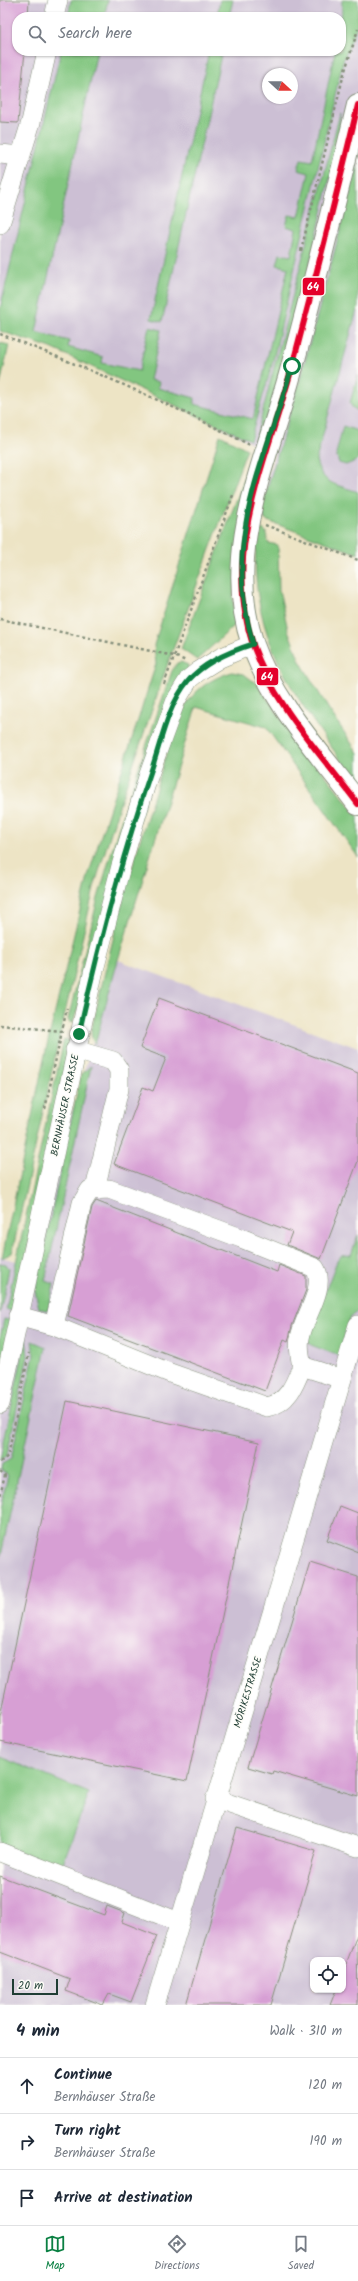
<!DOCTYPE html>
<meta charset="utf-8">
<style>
body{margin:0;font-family:Kalam,sans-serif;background:#f2f2f3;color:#1f2937}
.controls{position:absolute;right:12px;bottom:12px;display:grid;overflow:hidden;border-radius:8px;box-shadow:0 1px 3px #0004}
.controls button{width:36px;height:36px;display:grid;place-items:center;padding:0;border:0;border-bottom:1px solid #e0e1e3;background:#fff;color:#1f2937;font:20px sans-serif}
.compass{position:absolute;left:262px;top:68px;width:36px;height:36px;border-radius:50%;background:#fff;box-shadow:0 1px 3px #0004;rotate:111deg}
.scale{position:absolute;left:12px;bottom:10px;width:46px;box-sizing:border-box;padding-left:4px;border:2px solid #1f3d34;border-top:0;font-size:11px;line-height:14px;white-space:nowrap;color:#1f3d34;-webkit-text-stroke:3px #fdfcf7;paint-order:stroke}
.stop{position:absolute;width:12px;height:12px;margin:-9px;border:3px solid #0b8043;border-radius:50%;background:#fff}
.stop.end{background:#0b8043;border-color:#fff;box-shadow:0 1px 4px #0008}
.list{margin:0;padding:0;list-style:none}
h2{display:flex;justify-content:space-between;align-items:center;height:52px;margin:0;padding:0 16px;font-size:17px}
h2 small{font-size:13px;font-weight:400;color:#747a83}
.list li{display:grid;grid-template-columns:26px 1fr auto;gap:12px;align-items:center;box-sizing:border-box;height:56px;padding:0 16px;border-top:1px solid #e0e1e3}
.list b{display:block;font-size:15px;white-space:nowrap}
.list p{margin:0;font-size:13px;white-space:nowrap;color:#747a83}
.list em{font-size:13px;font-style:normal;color:#747a83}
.icon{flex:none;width:22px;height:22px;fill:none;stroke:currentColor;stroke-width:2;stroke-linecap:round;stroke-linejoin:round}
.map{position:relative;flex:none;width:358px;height:2005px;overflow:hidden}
.search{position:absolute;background:#fff;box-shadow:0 1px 3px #0004;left:12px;right:12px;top:12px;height:44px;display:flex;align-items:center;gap:10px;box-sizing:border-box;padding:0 14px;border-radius:16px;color:#747a83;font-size:15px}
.sheet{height:220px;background:#fff}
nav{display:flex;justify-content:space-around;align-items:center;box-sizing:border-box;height:56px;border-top:1px solid #e0e1e3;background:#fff;font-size:11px;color:#747a83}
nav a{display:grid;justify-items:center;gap:2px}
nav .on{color:#0b8043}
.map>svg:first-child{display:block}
.industrial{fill:#ccbfd4;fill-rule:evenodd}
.green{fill:#82c680;stroke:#50825a}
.building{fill:#d79fd4}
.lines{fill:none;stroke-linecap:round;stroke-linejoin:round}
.minor-casing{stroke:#86907c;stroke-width:20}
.major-casing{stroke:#86907c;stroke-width:24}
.path{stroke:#86907c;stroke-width:2.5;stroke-dasharray:3 3;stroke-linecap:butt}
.minor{stroke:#fff;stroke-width:19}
.major{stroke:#fff;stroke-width:22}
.bus-1-casing{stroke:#fdfcf7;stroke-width:9}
.bus-1{stroke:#e4002b;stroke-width:6}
.route{stroke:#0b8043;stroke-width:5}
.labels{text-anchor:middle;stroke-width:3;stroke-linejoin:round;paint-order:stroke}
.street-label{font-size:10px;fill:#1f3d34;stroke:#fdfcf7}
.line-badge{stroke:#fdfcf7;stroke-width:1.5}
.badge-label{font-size:11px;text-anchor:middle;font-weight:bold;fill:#fff}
</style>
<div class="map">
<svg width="358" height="2005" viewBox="0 0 358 2005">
<rect width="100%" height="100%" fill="#fdfcf7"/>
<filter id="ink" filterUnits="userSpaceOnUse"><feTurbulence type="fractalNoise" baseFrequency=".025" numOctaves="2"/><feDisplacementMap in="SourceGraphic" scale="8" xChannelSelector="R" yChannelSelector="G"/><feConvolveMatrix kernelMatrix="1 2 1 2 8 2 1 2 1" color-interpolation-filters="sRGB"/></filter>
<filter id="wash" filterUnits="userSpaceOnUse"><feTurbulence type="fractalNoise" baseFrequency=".012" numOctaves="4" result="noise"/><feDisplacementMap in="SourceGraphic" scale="16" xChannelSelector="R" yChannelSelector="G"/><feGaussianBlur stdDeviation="0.9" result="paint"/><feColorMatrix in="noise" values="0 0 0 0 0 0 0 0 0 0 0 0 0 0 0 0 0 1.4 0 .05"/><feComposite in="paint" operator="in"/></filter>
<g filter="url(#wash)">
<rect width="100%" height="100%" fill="#ede4c5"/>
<!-- industrial -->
<path class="industrial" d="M0,0h358v554l-101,-38 17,-62 -262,-131 -12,-3zM17,17h324v34h-324zM268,74h24v24h-24z
M118,960l240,88v957h-358v-748l29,7 11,-50zM313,1960h30v30h-30z"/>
<!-- green -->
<path class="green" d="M71,0h37l-4,17h-36z
M220,0h13l-4,17h-12z
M342,0h16v23l-15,38 -71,304 -22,75 -199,-92 -51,-17v-22l61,-258h36l-61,281 33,9 -1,6 35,10 -1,6 37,8 10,-44 12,3 -11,50 9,2 -1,6 37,10 -1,6 59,15 35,-151 -11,-3 3,-11 11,2 5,-27 -10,-3 3,-11 10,2 10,-44 -11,-3 3,-11 11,2 23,-110h6z
M209,51h13l-60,271 -11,-3z
M340,113v22l-41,176 -39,130h-5z
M358,164v142l-42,154c6,25 20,24 42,32v62l-93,-34 -3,-14 38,-126z
M0,343l9,2 -9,40z
M358,375v36l-6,-4 -2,-4z
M343,426l15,5v29l-12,5 -7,-2 -3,-9z
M220,435l27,14 -79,214 -48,140 -25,81 -37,159 -46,210 -10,5 45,-213 42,-172 67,-209 -2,-19z
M252,458l7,3 -26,135 2,29 -38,35 -16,-11z
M262,529l4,3 2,11 10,2 1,45 9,40 12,31 28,47 30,45v32c-42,-62 -88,-113 -100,-189 -3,-21 -4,-43 0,-64z
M181,662l7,3v3l-115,355 -4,-1 -1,-3 30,-121 25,-85 49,-142 5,-8z
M232,672l12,2 13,10 29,42 72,90v41l-92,-130 -70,-20 -78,253 -23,84 -3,-5 -1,-7c18,-80 38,-159 63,-237 9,-28 16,-60 30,-86 10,-20 28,-31 48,-37z
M64,1039l6,2 -55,271 -9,-3z
M91,1066l-46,215 9,3 -6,27 -9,-3 -4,-17 46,-217z
M358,1235v76l-8,6 -11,39 -28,-11 -3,-4v-5l29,-75 4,-5 10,-1z
M0,1263l6,1 3,5 -9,44z
M4,1319l9,2 -13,65v-47z
M26,1339l2,17 -21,99 -7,5z
M32,1341l14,6 -46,213v-50l8,-35 -7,-5 1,-6 9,-5 23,-104z
M0,1757l89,36 -28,75 -61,-24z"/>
<g id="blocks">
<!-- building -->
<path class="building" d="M0,0h29l-1,17h-11v34h8l-7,72 -18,-1z
M159,998l199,75v88l-37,98 -34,-14 5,-13 -178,-68 29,-77 10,4 13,-33 -26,-10z
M96,1201l181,71 2,-7 27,11v14l-14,36 -4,16 -4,-2 -19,51 -197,-75 24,-109z
M67,1401l192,41 -72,339 -187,-39v-26z
M340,1506l18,7v39l-31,-12z
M310,1562l48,15v219l-85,-25 -1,3 -24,-7z
M237,1828l79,23 -45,154h-85z
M0,1876l104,39 3,-9 18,7 -3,9 35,14 -26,66 -22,-8 -6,11 -37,-14 4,-12 -70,-27z
M357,1935l1,70h-28l6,-15h7v-18z"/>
</g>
</g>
<g filter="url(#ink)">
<use href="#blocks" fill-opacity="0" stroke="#86907c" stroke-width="1"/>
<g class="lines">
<!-- minor casing -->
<g class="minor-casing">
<path id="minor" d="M54,17l4,-17
M0,154l21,2
M0,224l31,-102 16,-71
M75,1050l38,11 6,9v19l-24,100
M18,1316l36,10 116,47 97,34c21,-4 28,-23 35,-41l40,13
M54,1326l28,-123 8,-13 19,-1 132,49 74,30c12,19 -12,50 -15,70 -2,9 0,19 2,28
M0,1404l93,-430 28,-108 27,-89 28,-77 13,-21 10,-8 21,-13 33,-14
M215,1799l143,48
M0,1852l179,70
M155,2005l203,-680"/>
</g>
<!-- major casing -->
<g class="major-casing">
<path id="major" d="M358,105c-21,88 -43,175 -66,262 -24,91 -71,183 -39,278 21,60 68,109 105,159"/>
</g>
<!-- path -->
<path class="path" d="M301,251l42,-174 15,-48
M0,334c85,33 169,69 250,111
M265,525l93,35
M0,619l174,37 12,5
M164,684l69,-189
M0,1025l61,6
M45,1109l22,-101
M0,1462l8,-6 21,-103
M0,1471l5,4 -5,21"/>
<!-- minor -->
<use href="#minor" class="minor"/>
<!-- major -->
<use href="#major" class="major"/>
<!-- bus-1 casing -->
<g class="bus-1-casing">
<path id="bus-1" d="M358,105c-21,88 -43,175 -66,262 -24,91 -71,183 -39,278 21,60 68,109 105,159"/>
</g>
<!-- bus-1 -->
<use href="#bus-1" class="bus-1"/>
</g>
</g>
<g class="lines" filter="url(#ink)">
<!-- route -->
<path class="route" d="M79,1034c20,-91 44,-181 74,-269 9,-28 16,-61 35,-84 15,-18 43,-30 65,-37 -8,-29 -12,-58 -11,-87 3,-65 33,-128 50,-191"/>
</g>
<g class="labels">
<!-- street labels -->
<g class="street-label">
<text transform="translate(64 1105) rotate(-78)" y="4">BERNHÄUSER STRASSE</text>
<text transform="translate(247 1692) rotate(-73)" y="4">MÖRIKESTRASSE</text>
</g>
</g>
<g class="line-badge">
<rect x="302" y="277" width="23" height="19" rx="4" fill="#e4002b"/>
<rect x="256" y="667" width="23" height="19" rx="4" fill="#e4002b"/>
</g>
<g class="badge-label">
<text x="313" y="290">64</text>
<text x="267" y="680">64</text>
</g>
</svg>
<div class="controls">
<button><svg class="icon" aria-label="locate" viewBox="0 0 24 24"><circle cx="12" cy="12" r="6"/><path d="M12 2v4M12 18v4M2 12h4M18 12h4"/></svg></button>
</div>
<svg class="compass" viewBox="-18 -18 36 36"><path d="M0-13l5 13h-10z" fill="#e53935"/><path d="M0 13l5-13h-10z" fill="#747a83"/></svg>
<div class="scale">20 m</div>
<div class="stop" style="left:292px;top:366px"></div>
<div class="stop end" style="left:79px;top:1034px"></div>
<div class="search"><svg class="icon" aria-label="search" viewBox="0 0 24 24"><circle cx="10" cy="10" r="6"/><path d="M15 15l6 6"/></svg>Search here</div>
</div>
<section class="sheet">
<h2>4 min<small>Walk · 310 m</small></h2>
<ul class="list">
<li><svg class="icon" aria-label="ahead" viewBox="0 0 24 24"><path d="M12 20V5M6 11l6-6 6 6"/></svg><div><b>Continue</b><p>Bernhäuser Straße</p></div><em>120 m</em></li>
<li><svg class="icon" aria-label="right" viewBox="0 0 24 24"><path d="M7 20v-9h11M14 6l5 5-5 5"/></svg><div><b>Turn right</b><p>Bernhäuser Straße</p></div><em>190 m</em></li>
<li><svg class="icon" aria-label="arrive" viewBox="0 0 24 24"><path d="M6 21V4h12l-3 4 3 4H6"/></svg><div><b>Arrive at destination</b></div></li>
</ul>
</section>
<nav>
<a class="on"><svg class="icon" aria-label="map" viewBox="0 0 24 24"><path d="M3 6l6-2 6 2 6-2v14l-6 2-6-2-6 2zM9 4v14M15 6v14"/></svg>Map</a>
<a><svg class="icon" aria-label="directions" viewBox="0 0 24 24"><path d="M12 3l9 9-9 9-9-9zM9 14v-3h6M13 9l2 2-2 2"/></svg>Directions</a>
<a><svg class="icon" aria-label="saved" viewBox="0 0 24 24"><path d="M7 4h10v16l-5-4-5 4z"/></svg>Saved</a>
</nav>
